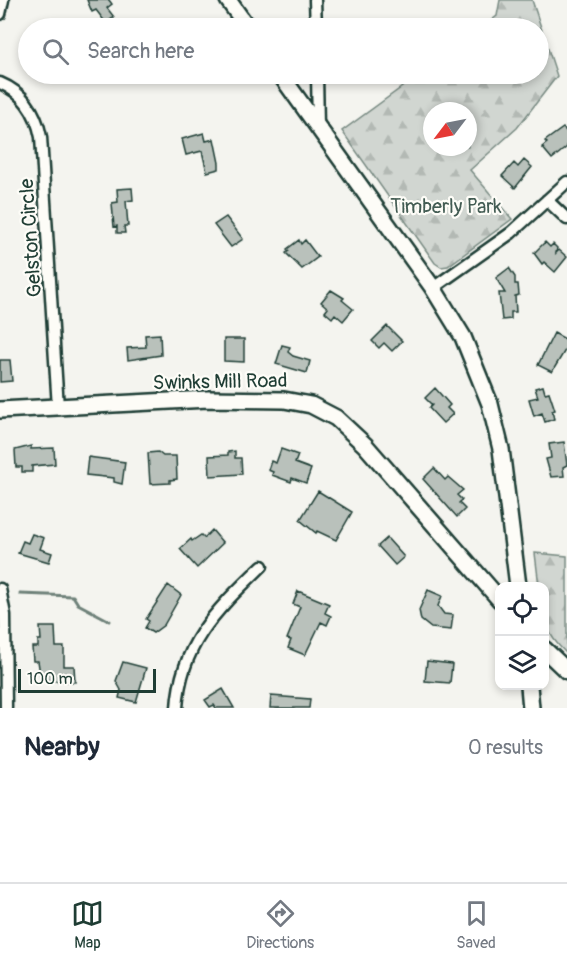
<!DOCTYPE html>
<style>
body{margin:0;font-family:Pangolin,sans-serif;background:#f6f6f7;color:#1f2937}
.controls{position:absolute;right:18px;bottom:18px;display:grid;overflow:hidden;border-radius:12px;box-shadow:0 3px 9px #0003}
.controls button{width:54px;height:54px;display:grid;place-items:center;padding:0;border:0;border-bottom:2px solid #e0e1e3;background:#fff;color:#1f2937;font:30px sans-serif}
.compass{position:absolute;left:423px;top:102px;width:54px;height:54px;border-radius:50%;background:#fff;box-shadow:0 3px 9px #0003;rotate:238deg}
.scale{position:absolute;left:18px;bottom:15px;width:138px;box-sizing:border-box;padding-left:6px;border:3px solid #1f3d34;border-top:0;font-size:16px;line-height:21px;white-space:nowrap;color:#1f3d34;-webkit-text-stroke:4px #fdfcf7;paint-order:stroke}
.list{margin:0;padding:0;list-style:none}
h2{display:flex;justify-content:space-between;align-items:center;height:78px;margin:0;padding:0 24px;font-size:26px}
h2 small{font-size:20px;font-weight:400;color:#747a83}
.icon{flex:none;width:33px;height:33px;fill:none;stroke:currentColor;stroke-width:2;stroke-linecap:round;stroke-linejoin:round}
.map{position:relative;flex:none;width:567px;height:708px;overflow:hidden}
.search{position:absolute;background:#fff;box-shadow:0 3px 9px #0003;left:18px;right:18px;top:18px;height:66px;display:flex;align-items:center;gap:15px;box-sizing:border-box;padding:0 21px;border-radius:33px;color:#747a83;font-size:22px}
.sheet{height:174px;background:#fff}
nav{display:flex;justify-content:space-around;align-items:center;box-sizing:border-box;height:84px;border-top:2px solid #e0e1e3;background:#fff;font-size:16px;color:#747a83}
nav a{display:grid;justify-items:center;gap:3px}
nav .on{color:#1f3d34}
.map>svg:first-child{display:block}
.forest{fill:url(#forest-firs);stroke:#788a82;stroke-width:1.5;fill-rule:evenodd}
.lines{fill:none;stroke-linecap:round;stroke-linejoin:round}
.stream{stroke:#6e8179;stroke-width:3}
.building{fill:#b9c1bb;stroke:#1f3d34;stroke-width:1.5}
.street-casing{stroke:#1f3d34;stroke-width:15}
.secondary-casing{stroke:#1f3d34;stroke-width:20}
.street{stroke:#fdfcf7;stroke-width:10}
.secondary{stroke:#fdfcf7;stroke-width:15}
.labels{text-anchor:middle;stroke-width:4.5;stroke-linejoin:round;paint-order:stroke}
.park-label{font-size:20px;fill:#435c53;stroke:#fdfcf7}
.street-label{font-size:20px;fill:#1f3d34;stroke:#fdfcf7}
</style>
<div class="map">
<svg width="567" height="708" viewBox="0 0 567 708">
<defs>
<pattern id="forest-firs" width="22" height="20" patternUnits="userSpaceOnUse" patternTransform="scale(1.5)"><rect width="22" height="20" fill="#d1d6d1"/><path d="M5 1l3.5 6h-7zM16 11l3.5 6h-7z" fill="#b3b9b4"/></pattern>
</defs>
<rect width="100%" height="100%" fill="#f4f4ef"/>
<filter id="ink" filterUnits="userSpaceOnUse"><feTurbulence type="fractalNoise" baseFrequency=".0167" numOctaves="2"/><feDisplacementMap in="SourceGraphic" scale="12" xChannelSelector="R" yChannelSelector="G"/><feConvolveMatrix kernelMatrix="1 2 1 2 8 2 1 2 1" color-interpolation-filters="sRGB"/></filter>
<g filter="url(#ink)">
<!-- forest -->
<path class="forest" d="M500,0h32l25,76 -40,52 -47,42 42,49 -64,47 -7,1 -6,-4 -93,-132 78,-57h118v-46h-57l16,-12zM432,111h36v36h-36z
M535,553l32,3v98c-25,-24 -23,-35 -23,-68h-5z"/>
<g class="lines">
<!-- stream -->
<path class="stream" d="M20,594l53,2 5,8 32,17"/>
</g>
<!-- building -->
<path class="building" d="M87,0h22l3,4 -5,4 7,9 -8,6 -10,-13 -4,2z
M563,128l4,4v15l-15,12 -10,-12 5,-4 -2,-2z
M204,133l2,8 8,-2 5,24v6l-12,3 -5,-21 -16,4 -4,-16z
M524,160l8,7 -17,21 -13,-12 12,-13 4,4z
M132,188l1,12 -7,1 2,25h-4l1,7h-8v-7l-3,1 -2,-24 6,-1 -1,-13z
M226,217l17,22 -12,8 -17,-22z
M299,240l2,4 4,-4 13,17 -16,12 -16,-16 3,-2 -2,-2z
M545,242l5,5 3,-3 4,4 -1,5 3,-3 8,7 -12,15 -11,-10 -2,2 -8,-11z
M509,268l6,9v7h3l1,11 -4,1 1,16h-5v7l-9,1 -3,-27h6l-9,-15z
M331,290l13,8 -2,2 11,9 -10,12 -8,-7 -3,4 -7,-6 3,-4 -7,-6z
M387,326l15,15 -10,10 -8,-8 -5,5 -7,-7z
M554,333l13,7v7l-15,25 -14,-7z
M160,334l1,21 -33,5 -1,-12 19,-1 -1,-12z
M224,339h20v23l-20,-1z
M282,345l8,2 -2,5 5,4 17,5 -3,12 -31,-9z
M0,360h10l2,21 -12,1z
M543,386l2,7 4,-1 6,18 -3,1 2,8 -9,3 -3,-9 -8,3 -5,-17 9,-2 -3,-9z
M435,388l15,17 -3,3 6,6 -10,9 -14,-15 3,-3 -7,-7z
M564,442l3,23 -4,2 1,9 -13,1 -5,-18 5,-1 -2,-14z
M31,446v3l23,-1 1,16 -23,2v6h-10v-5h-6l-1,-17z
M281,449l17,6 -3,8 16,6 -5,14 -14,-5 -1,4 -19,-7 1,-3 -5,-2 3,-9 5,2z
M235,451v7h6l1,16 -32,2 -1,-20 19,-1v-3z
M158,452l5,4h13l1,23 -7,1v3l-20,1 -2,-31z
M88,457l37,5 -3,22 -8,-2v-4l-28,-3z
M434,468l11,12 3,-3 15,13 -6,5 5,5 -3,3 6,6 -8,8 -34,-38z
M318,491l34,21 -16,28 -19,-9 -1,2 -16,-13z
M212,530l11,13 -26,25 -17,-19 11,-10 1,2 9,-6 3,3z
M32,534l12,4 -4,11 12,4 -3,9 -31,-9 5,-12 5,2z
M387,538l17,19 -9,8 -17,-19z
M168,585l13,10 -17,30 -11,8 -8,-5 4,-7 -3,-2z
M428,590l14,6 -4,10 6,8 9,1 -2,15 -20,-2 -10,-8 -2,-10z
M298,591l31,13 -4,9 6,3 -4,9 -6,-3 -16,33 -17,-7 3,-8 -4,-1 13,-32 -7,-3z
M40,627h15l1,20h8v19h10l1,16 -34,-2 -3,-19h-5l-1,-14h6v-7h3z
M427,661l25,3 -2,19 -25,-2z
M123,662l23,6 -10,34 -17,-4 2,-8 -5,-9z
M223,689l11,19h-18l-2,-3 -4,2 -5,-7z
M271,696l39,3 -1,9h-39z"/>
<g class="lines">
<!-- street casing -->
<g class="street-casing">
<path id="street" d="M315,0l1,28
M0,14l3,-14
M317,74l1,53
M0,83c24,10 36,29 41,54l17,271
M547,200l20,19
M433,288l78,-55 56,-51
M0,589l5,26 1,93
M177,708c4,-66 41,-99 85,-142"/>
</g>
<!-- secondary casing -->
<g class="secondary-casing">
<path id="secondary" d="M228,0l20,28
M280,74l153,214 30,49 27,67 11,45 17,137
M0,410l208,-11 76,1 27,5 25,13 29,27 135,155
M544,649l23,22
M529,686l2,22"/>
</g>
<!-- street -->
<use href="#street" class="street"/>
<!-- secondary -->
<use href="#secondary" class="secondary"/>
</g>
</g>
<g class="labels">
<!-- park labels -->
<g class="park-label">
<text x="446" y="213">Timberly Park</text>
</g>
<!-- street labels -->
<g class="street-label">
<text transform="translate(30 238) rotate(-94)" y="7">Gelston Circle</text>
<text transform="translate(220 381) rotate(-1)" y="7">Swinks Mill Road</text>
</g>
</g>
</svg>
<div class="controls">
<button><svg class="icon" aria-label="locate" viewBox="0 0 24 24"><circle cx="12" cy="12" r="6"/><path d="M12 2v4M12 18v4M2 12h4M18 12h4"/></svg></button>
<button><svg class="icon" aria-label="layers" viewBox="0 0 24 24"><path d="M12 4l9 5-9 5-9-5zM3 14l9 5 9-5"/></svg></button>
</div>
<svg class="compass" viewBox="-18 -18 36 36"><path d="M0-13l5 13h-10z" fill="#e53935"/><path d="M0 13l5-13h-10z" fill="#747a83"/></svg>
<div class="scale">100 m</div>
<div class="search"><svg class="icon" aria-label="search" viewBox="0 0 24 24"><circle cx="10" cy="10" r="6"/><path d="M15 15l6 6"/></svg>Search here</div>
</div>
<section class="sheet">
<h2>Nearby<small>0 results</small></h2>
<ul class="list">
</ul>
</section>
<nav>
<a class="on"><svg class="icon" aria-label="map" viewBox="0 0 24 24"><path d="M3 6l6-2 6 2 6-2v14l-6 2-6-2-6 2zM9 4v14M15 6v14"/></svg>Map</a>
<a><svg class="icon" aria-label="directions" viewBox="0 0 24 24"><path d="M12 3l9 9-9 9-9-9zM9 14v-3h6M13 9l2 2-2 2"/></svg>Directions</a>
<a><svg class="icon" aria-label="saved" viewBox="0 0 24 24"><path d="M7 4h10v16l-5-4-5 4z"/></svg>Saved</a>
</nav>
